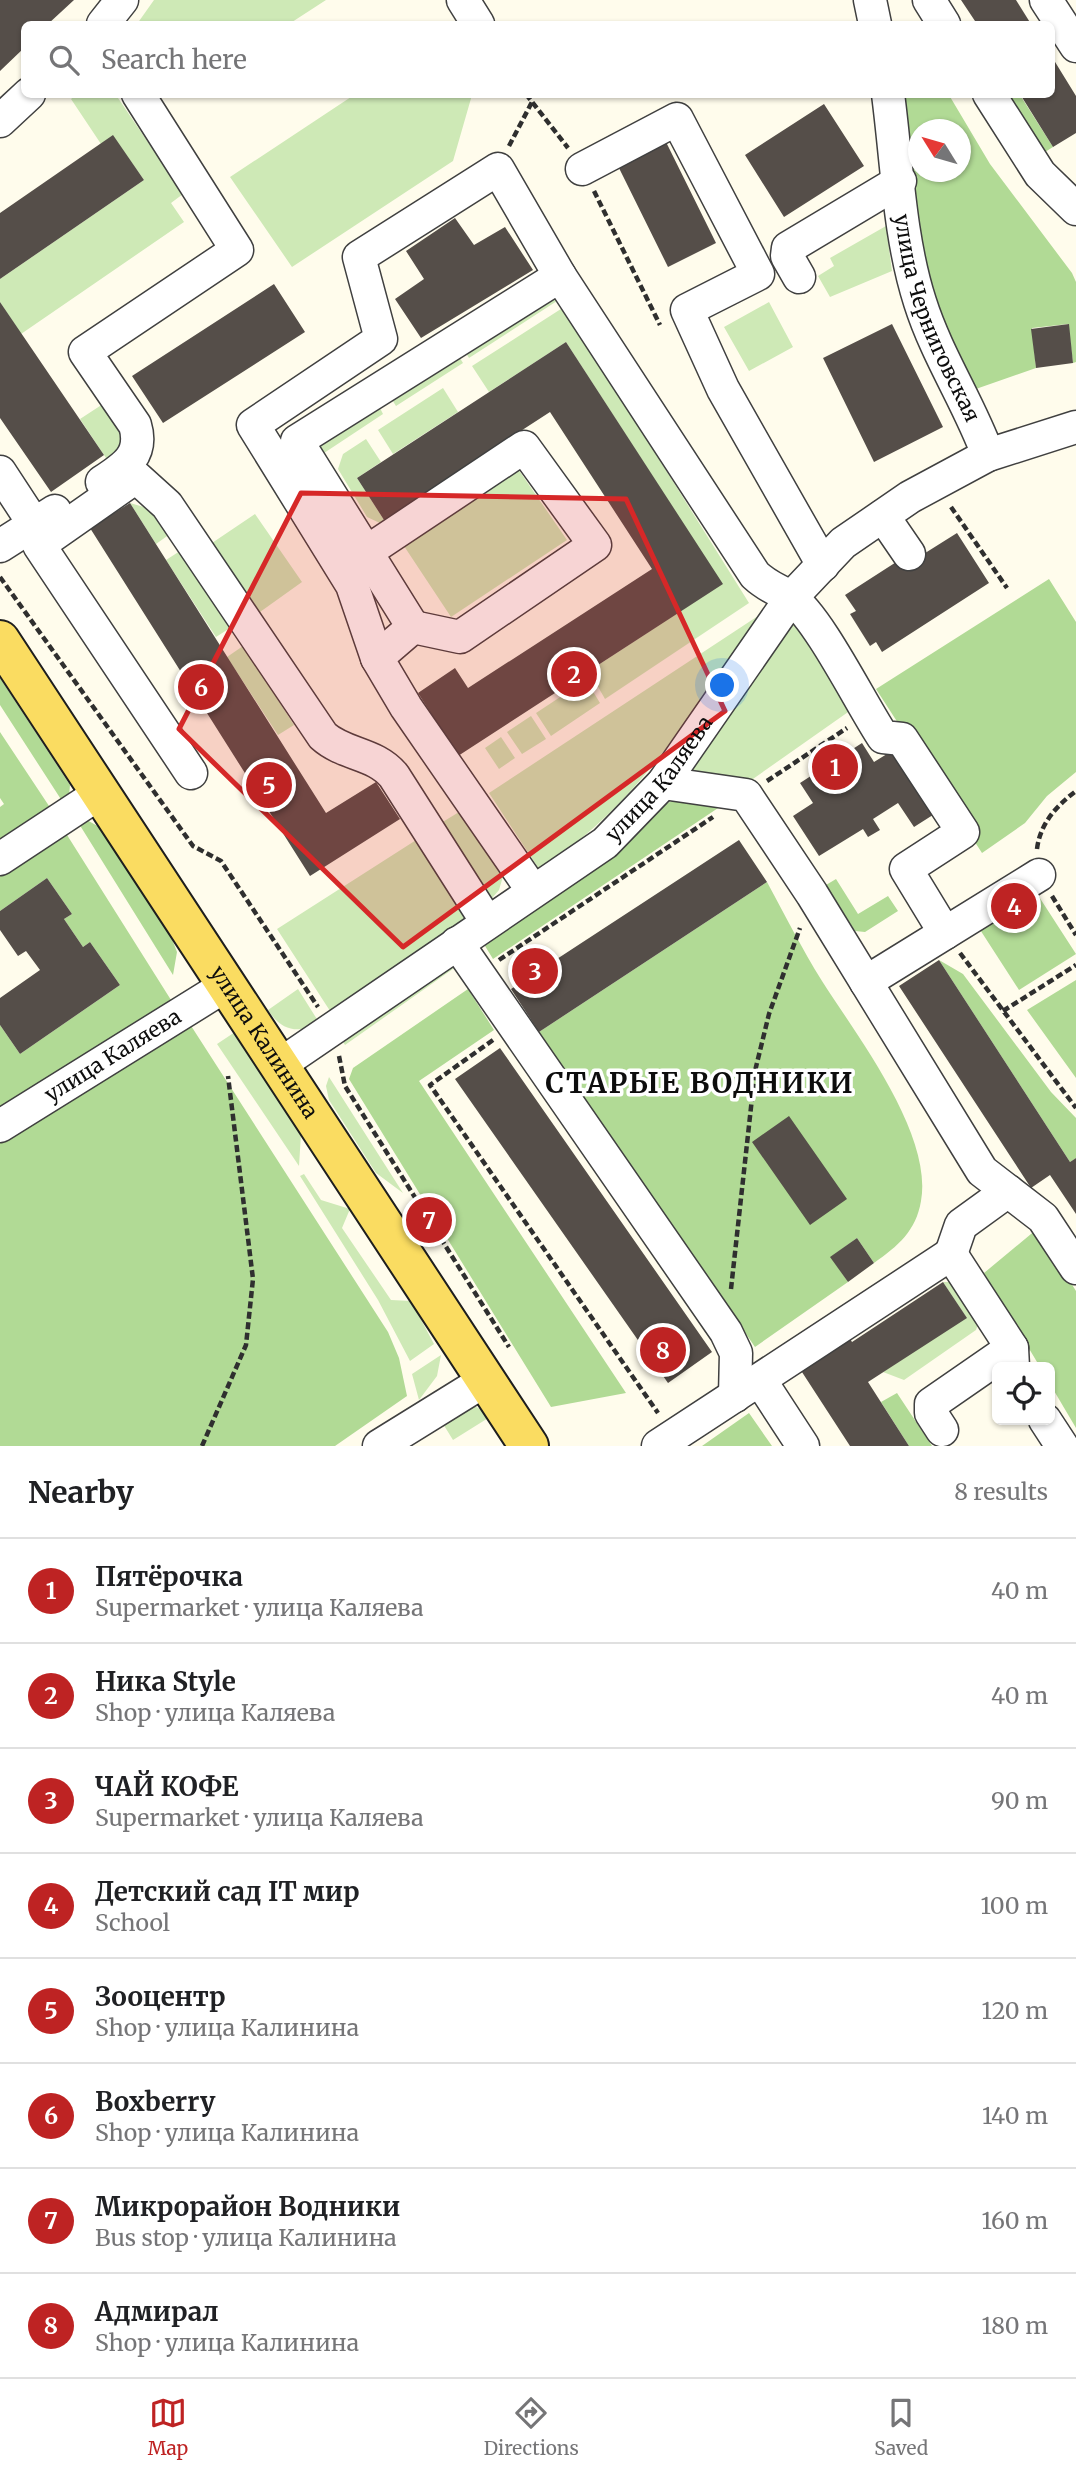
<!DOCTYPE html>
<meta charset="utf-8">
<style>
body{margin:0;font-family:Merriweather,serif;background:#f2f2f2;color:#202124}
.controls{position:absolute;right:21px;bottom:21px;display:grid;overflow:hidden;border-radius:10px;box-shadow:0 2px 5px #0004}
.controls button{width:63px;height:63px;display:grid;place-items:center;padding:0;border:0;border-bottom:2px solid #e0e0e0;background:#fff;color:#202124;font:35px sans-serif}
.compass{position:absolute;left:908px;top:119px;width:63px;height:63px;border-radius:50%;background:#fff;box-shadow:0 2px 5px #0004;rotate:307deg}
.you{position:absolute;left:723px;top:686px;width:24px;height:24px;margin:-18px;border:5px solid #fff;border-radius:50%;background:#1a73e8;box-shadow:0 0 0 10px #1a73e833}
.badge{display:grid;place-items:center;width:46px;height:46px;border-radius:50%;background:#be2323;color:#fff;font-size:23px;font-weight:700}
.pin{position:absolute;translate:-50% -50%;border:4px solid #fff;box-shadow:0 2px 7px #0006}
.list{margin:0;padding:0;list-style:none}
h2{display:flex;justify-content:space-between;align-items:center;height:91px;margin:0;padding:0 28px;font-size:30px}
h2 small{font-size:23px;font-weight:400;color:#757577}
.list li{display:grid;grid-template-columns:46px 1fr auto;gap:21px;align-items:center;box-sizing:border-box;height:105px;padding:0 28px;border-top:2px solid #e0e0e0}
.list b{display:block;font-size:26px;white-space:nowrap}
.list p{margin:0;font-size:23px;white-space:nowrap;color:#757577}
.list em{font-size:23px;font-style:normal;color:#757577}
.icon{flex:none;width:38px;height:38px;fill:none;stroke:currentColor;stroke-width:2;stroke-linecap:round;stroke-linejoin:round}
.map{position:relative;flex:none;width:1076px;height:1446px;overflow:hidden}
.search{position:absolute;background:#fff;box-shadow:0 2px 5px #0004;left:21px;right:21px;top:21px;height:77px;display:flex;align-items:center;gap:18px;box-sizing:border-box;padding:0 24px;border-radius:10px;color:#757577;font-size:26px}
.sheet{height:931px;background:#fff}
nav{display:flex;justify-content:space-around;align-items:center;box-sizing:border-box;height:98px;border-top:2px solid #e0e0e0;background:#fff;font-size:19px;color:#757577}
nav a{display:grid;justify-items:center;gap:4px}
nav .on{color:#be2323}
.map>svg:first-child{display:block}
.green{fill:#cee9b6}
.forest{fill:#b1da95;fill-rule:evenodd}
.building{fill:#554e49}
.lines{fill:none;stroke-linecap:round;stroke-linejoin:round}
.minor-casing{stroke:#404040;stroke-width:35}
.major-casing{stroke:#1e1e1e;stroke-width:42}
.path{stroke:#2f2f2f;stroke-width:4.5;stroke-dasharray:7 3.5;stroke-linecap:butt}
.minor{stroke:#fff;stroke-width:32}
.major{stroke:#fadc61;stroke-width:38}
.marked{fill:#d62828;fill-opacity:0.2;stroke:#d62828;stroke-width:5;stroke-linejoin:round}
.labels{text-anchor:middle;stroke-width:7;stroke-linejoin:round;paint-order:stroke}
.street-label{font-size:21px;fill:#0d0d0d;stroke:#fff}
.district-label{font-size:28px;font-weight:bold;letter-spacing:2px;fill:#0d0d0d;stroke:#fff}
</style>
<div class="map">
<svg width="1076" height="1446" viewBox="0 0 1076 1446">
<rect width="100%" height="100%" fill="#fffcec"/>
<!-- green -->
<path class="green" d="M154,0h172l-37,24h-152z
M76,95h40l67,99 -12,9 13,19 -163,112 -21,-32v-23l144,-99 -31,-44 -12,8 -30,-45z
M354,95h118l-19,66 -161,106 -62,-90z
M886,226l6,45 -62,26 -12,-21 16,-10 -4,-8z
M550,298l7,3 -88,57 -5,-8z
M769,302l24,45 -44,24 -25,-44z
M564,307l185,296 -144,96 -16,-28 133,-87 -156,-242 -77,50 -17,-26z
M458,355l5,8 -67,43 -5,-8z
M443,388l15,24 -65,42 -15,-24z
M103,404l23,40 -16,20 -30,-45z
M379,406l4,8 -65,43 3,-13z
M523,429l4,7 -145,88 -15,-7 -29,-48 5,-15 23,-15 15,23 -24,16 27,42z
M516,466l51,74 -116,77 -49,-74z
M130,503l24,7 16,24 -14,10z
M255,514l47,68 -42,30 -48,-69z
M180,551l50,77 -14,9 -50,-77z
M788,612l63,98 -111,78 -46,-6 -12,-16z
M758,616c-65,94 -120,191 -219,253l-50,-76z
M243,646l51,79 -16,10 -51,-78z
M586,680l14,23 -49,33 -15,-23z
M531,716l15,23 -24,15 -15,-22z
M501,737l14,21 -16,11 -14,-21z
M464,809l40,64 -5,17 -12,14 -51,-78z
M424,835l48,80 -140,99 -55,-85z
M442,964h18l-115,81 -6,-10z
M298,989l22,35c-22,9 -38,8 -52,-14z
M235,1032l66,102 -2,32 -82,-122z
M329,1077l74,116 -27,-20 -47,-73 -3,-14z
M304,1174l17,26 29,9 -8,19 49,72 20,1 23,43 -24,17 -32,-61 -78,-124z
M943,1282h8l28,39 -3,9 -72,50 -21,-8 83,-55z
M441,1355l-4,21 -18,24 -7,-26z
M474,1406l19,9 -40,25 -13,-21z"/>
<!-- forest -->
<path class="forest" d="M897,95h52l41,69 82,109 4,9v80l-3,1 -5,-39 -36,4 4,40 -63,22 -42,-94zM918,130h42v42h-42z
M1000,95h20l33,52 -16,10z
M1049,579l27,43v150l-29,24 -22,27 -43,30 -106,-164z
M0,678l70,107 -1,11 -5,8 -64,-99z
M0,732l53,80 -53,35v-40l4,-3 -4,-6z
M683,798l41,6 -231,155 -11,-18c48,-33 97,-63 143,-98 22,-17 29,-40 58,-45z
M76,819h9l18,10 67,105 7,18 -4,23z
M62,827l109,173 -171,112v-87l20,29 100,-69 -30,-43 -7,5 -19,-28 8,-5 -25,-36 -47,33v-42z
M836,879l22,35 30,-18 10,15 -33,21 -10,-1 -29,-46z
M767,882c18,33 35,67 55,99 35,55 111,153 99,220 -5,30 -23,45 -47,62l-17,-25 -26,19 17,25 -93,65 -216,-315z
M1034,889l42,65 -57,36 -42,-65z
M939,960l24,14 88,118 25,26v40l-6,4z
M1076,980v98l-49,-68z
M468,989l26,41 -75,51 207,312 -75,14 -202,-328 4,-11z
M186,1018l202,314 11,26 8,38 -72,50h-335v-310z
M1037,1229l39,62v137l-26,-44v-17h-10l-56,-94z
M897,1393l35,53h-23l-28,-44z
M749,1413l23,33h-70z"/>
<!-- building -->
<path class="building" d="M0,0h74l-26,24h-24v24l-24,23z
M961,0h55l15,24h-54z
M1052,57l24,39v37l-23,14 -33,-53h32z
M824,104l40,62 -80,51 -39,-62z
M113,135l31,45 -144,99v-66z
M666,142l50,101 -48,24 -50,-101z
M455,218l19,27 31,-18 28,43 -112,68 -26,-39 29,-20 -18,-28z
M274,284l31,48 -142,91 -31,-47z
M0,302l104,153 -53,37 -51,-74z
M892,324l51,103 -69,35 -51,-104z
M1069,324l4,39 -37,5 -5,-39z
M566,342l157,242 -265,172 -40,-63 37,-25 13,20 184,-119 -102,-157 -166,108 -27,-42z
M130,503l196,310 50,-31 24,37 -90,57 -220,-348z
M957,533l32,50 -107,69 -6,-10 -6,4 -20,-32 6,-3 -11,-16 73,-47 4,7z
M862,743l12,19 21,-13 41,64 -22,14 -16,-24 -25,16 7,11 -12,7 -5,-8 -44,27 -26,-40 20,-13 -13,-20z
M739,840l28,42 -228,150 -28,-43z
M47,878l25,36 -8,5 19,28 7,-5 30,43 -100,69 -20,-29v-27l40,-28 -14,-19 -8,5 -18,-26v-19z
M939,960l131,202 6,-4v56l-26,-39 -19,13 -132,-202z
M500,1048l212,304 -44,31 -213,-304z
M789,1116l58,83 -37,26 -58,-83z
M857,1238l17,25 -26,19 -18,-25z
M943,1282l24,36 -99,64 41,64h-59l-50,-77 49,-32 3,5z"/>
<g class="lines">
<!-- minor casing -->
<g class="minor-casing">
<g id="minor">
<path d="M463,0l15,24"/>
<path d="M870,0l5,24"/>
<path d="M929,0l15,24"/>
<path d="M1046,0l30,46"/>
<path d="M103,24l19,-24"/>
<path id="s1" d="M888,94c9,68 11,143 32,208 17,54 49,101 68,153"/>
<path d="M989,94l51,80 36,35"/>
<path d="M0,121l29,-27"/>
<path d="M582,169l95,-50 81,155 -71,36 36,79 100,176"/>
<path d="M799,277l-12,-21 1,-8 112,-67"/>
<path d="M0,472l34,52"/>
<path d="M102,482c23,-15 42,-27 33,-57l-50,-73 152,-102 -99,-156"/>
<path d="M883,516l26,38"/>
<path d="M0,546l55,-35"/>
<path d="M365,553l159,-106 71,98 -135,92 -47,-10"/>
<path d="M377,658l-25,-73 -99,-160 128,-86 -22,-82 139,-88 62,107"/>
<path d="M191,773l-152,-228 97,-68 31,28 156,231c21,19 53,17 71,40l93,146"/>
<path d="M663,783l83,12 66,99 170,277 61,47 33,50"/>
<path d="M0,859l100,-66"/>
<path d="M533,891l-127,-184 -29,-49 36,-31 -116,-186 263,-165 195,299c14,13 23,14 36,23 28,20 70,106 92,139l19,2 61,93 -57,37 39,64"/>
<path d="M457,943l269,389 10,21 -1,43"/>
<path d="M866,982l173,-107"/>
<path id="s2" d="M278,1066l327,-223 58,-60 128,-185 52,-55 67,-46 78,-42 88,-28"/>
<path id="s3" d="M0,1126l225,-140"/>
<path d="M951,1254l10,-29 47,-34"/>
<path d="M760,1380l43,66"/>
<path d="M1045,1420l17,26"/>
<path d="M942,1430l-11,-17v-9l81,-56"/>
<path d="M379,1446l105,-65"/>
<path d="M658,1446l293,-192 61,94 1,19"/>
</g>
</g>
<!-- major casing -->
<g class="major-casing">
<g id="major">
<path id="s4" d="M0,640l529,806"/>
</g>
</g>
<!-- path -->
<path class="path" d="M526,94l42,54
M509,146l23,-44
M594,191l66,134
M951,507l56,81
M0,577l193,269 28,15 97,146
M767,781l80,-53
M1037,849c3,-25 19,-43 39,-58
M1052,896l24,39
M960,953l116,155
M499,960l214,-143
M1003,1011l73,-46
M493,1040l-63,45 228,328
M339,1056l6,30 164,261
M731,1289l24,-218 14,-57 31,-86
M202,1446l44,-101 7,-66 -25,-203"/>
<!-- minor -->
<use href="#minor" class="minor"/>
<!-- major -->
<use href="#major" class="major"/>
</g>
<!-- marked area -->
<path class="marked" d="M301,493l325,6 99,212 -322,236 -224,-218z"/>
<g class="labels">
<!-- street labels -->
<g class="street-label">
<text dy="7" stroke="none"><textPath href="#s1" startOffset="231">улица Черниговская</textPath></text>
<text dy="7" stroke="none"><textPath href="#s2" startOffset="480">улица Каляева</textPath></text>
<text dy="7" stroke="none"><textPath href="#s4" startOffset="481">улица Калинина</textPath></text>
<text dy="7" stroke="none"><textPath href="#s3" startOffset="133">улица Каляева</textPath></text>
</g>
<!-- district labels -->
<g class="district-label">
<text x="700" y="1093">СТАРЫЕ ВОДНИКИ</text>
</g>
</g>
</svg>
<div class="controls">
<button><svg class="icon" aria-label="locate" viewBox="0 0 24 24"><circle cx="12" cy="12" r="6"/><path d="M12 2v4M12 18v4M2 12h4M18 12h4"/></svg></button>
</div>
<svg class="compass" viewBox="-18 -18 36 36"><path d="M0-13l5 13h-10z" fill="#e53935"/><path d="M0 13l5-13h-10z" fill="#757577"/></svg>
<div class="you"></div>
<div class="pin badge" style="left:835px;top:767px">1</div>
<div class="pin badge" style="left:574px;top:674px">2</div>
<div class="pin badge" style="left:535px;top:971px">3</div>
<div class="pin badge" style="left:1014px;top:906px">4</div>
<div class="pin badge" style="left:269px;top:785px">5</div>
<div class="pin badge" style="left:201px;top:687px">6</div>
<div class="pin badge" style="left:429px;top:1220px">7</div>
<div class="pin badge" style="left:663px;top:1350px">8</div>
<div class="search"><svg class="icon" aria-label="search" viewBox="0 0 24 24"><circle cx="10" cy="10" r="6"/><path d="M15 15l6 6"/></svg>Search here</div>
</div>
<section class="sheet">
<h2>Nearby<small>8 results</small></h2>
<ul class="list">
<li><span class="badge">1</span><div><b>Пятёрочка</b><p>Supermarket · улица Каляева</p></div><em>40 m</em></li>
<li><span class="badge">2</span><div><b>Ника Style</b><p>Shop · улица Каляева</p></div><em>40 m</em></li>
<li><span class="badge">3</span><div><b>ЧАЙ КОФЕ</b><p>Supermarket · улица Каляева</p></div><em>90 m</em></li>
<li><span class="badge">4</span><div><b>Детский сад IT мир</b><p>School</p></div><em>100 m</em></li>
<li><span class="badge">5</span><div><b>Зооцентр</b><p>Shop · улица Калинина</p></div><em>120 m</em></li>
<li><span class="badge">6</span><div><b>Boxberry</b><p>Shop · улица Калинина</p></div><em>140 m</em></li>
<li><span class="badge">7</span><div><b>Микрорайон Водники</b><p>Bus stop · улица Калинина</p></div><em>160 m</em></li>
<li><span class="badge">8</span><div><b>Адмирал</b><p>Shop · улица Калинина</p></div><em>180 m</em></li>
</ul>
</section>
<nav>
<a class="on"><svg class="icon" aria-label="map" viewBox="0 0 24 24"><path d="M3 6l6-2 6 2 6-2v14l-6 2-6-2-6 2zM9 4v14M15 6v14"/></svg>Map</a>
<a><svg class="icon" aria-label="directions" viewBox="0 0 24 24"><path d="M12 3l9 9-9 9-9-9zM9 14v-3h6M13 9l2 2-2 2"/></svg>Directions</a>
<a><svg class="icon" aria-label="saved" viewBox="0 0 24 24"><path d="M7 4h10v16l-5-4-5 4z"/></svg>Saved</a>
</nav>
